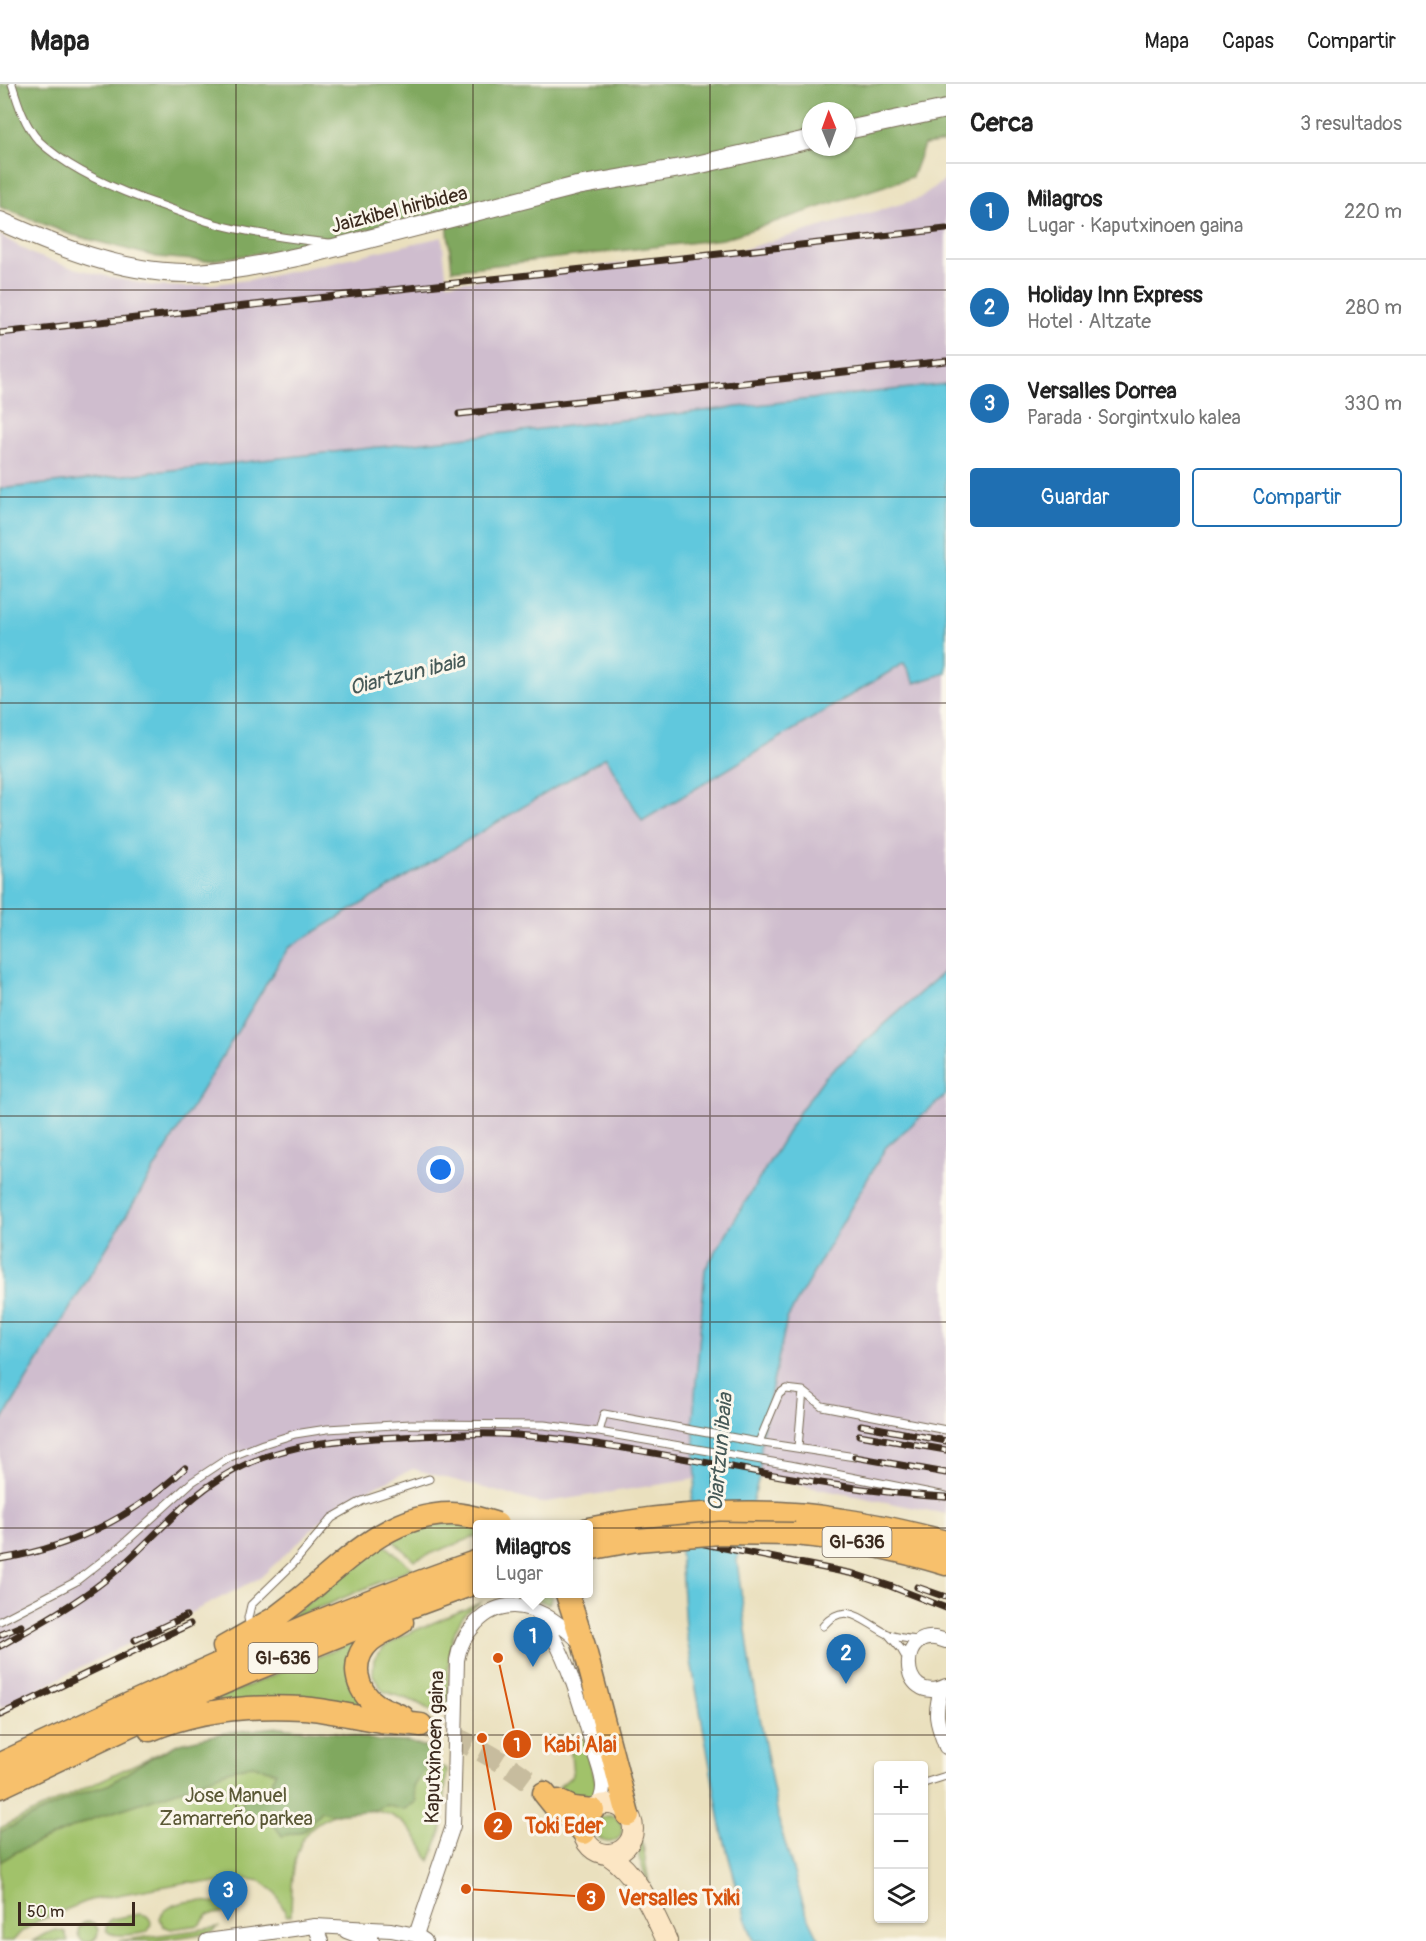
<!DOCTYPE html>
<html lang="es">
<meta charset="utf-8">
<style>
body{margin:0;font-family:Pangolin,sans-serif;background:#f2f2f2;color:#222}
.controls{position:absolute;right:18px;bottom:18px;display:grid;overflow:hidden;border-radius:6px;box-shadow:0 2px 4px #0004}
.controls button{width:54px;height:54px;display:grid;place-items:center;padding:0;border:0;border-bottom:2px solid #e0e0e0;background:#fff;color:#222;font:30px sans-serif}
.compass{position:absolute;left:802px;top:18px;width:54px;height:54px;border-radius:50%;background:#fff;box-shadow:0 2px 4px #0004;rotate:359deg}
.scale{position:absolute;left:18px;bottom:15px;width:117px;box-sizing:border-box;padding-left:6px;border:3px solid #3b2a1e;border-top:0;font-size:16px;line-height:21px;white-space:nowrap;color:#3b2a1e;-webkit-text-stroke:4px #fbf7ec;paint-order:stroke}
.you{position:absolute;left:441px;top:1086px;width:21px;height:21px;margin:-15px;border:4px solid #fff;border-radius:50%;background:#1a73e8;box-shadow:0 0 0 9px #1a73e833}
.badge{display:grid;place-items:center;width:39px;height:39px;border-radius:50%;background:#1f6fb2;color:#fff;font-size:20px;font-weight:700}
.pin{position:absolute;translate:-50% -50px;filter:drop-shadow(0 2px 3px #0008)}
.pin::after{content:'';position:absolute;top:32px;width:21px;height:18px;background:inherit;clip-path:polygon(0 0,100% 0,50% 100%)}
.popup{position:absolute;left:473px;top:1436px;width:120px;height:78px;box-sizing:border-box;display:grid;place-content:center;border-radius:6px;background:#fff;filter:drop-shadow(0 2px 4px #0005);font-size:20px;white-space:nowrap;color:#767676}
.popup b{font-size:22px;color:#222}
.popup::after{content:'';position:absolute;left:50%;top:100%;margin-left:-12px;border:12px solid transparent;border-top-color:#fff}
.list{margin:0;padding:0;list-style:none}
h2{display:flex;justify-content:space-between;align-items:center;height:78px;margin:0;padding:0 24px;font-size:26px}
h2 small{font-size:20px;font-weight:400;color:#767676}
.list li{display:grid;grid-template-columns:39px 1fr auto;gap:18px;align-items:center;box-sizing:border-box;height:96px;padding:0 24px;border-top:2px solid #e0e0e0}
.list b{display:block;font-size:22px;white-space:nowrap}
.list p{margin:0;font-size:20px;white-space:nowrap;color:#767676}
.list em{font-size:20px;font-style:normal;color:#767676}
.actions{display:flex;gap:12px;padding:18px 24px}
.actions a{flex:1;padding:14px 0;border:2px solid #1f6fb2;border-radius:6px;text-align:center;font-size:21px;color:#1f6fb2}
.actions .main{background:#1f6fb2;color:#fff}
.icon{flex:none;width:33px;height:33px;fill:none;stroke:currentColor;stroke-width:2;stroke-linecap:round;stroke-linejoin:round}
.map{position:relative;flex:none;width:946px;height:1857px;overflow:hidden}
header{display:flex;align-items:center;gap:36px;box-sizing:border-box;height:84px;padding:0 30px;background:#fff;border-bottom:2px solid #e0e0e0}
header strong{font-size:28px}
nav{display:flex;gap:33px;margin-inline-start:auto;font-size:21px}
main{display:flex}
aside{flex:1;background:#fff}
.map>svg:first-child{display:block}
.industrial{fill:#cfbdce}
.green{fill:#a1c26a;stroke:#6e7644;stroke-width:1.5}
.forest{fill:#80a85e;stroke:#5e693e;stroke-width:1.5;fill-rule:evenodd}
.water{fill:#61c8dd;stroke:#4e797e;stroke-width:1.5}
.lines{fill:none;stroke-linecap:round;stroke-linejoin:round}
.primary-tunnel{stroke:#c7bc9e;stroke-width:22;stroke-dasharray:22 11;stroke-linecap:butt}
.service-casing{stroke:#786a56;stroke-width:9}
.minor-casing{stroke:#786a56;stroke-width:16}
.tertiary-casing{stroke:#786a56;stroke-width:20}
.secondary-casing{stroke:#786a56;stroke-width:22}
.primary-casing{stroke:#786a56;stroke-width:25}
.service{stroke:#fff;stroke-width:7}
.minor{stroke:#fff;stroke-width:14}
.tertiary{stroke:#fff;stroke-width:18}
.secondary{stroke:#fce6c4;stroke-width:20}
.primary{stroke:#f7c06c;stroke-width:22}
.rail-casing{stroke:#3b2a1e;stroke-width:7}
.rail{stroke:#fbf7ec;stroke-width:4.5;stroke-dasharray:14;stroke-linecap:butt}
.primary-bridge-casing{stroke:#786a56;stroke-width:25;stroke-linecap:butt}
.primary-bridge{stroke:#f7c06c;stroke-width:22}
.grid{fill:none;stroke:#3b2a1e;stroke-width:1.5;stroke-opacity:0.55}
.labels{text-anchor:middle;stroke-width:6;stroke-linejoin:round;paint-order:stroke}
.shield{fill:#fbf7ec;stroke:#75685c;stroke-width:1.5}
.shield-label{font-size:18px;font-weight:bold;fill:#3b2a1e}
.street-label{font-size:20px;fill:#3b2a1e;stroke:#fbf7ec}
.park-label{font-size:20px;fill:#5a5835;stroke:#fbf7ec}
.water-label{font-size:21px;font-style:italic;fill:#465957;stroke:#fbf7ec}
.leader{fill:none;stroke:#d7540e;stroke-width:2}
.callout-dot{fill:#d7540e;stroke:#fbf7ec;stroke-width:2}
.mark-label{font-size:18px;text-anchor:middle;font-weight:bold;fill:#fff}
.callout-label{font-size:21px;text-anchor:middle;font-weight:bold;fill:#d7540e;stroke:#fbf7ec;stroke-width:6;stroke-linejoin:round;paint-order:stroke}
</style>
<header>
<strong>Mapa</strong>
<nav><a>Mapa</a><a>Capas</a><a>Compartir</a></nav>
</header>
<main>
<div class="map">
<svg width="946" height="1857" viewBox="0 0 946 1857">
<rect width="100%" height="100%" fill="#fbf7ec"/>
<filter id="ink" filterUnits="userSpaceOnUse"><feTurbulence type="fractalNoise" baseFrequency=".0167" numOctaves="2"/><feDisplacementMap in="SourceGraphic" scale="12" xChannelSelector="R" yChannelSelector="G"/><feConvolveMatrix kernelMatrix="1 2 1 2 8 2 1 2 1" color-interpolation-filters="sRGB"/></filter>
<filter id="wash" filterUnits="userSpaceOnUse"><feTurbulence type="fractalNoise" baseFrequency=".008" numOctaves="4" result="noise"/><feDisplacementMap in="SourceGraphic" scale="24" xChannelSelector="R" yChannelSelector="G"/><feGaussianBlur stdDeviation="1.35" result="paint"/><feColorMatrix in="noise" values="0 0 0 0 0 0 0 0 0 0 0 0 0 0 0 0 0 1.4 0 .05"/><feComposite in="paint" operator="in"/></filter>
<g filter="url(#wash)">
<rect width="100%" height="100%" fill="#eae0be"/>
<!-- industrial -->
<path class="industrial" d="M946,95v205l-946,105v-254l32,19 34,12 48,12 40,8 33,1 70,-8 185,-42 5,46 294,-33 177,-51z
M904,578l37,11h5v297l-121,107 -25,34 -95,158 -12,151 3,59 -156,24 -127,-34 -72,33 -81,76 -260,130v-284l288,-476 318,-191 36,63z
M946,1011v419l-187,-37 3,-44 25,-114 99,-172z"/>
<!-- green -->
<path class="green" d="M448,1439l29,4v9l-63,24 -22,-20 17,-10z
M384,1460l28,24 -81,35 -44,16z
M504,1510h48v5l-4,5 -16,-7z
M482,1518c-5,3 -12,7 -16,11 -23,25 -17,69 -18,100l-18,-3 -14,-8 -33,-11 -10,-16 1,-16 10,-12 18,-11z
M358,1556l4,63 -1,3 -164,1z
M583,1654l14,48 -1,7 -3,5c-13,2 -24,-5 -34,-11l14,-12 -3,-32z
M180,1659l221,8 46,18 -5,60 -12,32c-9,-17 -17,-33 -34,-43 -25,-15 -77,-8 -92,19 -13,23 -12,52 -13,78l-4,1 -12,-24 -14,-11 -12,-2 -32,4 -29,-1 -98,18 -52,21 -18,12 -7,8h-13v-113z
M596 1745a13 13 0 1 1 26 0a13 13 0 1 1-26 0Z
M640,1753l2,3 8,49 -11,-32z
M191,1817c12,0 29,0 38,9l-2,2 -19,3 -9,10 -28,4 -8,-3 -3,-8c5,-12 19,-15 31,-17z
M140,1830c11,1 14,10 7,18 -10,3 -56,9 -36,-13z
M78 1848a10 10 0 1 1 20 0a10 10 0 1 1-20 0Z
M218,1843l-5,5 -58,9h-37z
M56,1846l9,2 3,9h-35l12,-7z"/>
<!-- forest -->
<path class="forest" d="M0,0h946v58l-22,3 -12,32 -189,62 -271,31 -6,-58 -172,39 -68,10 -49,-4 -85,-22 -72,-28zM811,27h36v36h-36z
M279,1643l64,6 36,8 30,1 31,10 -27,34 3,16 -13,8 -17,-5 -11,5 -42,4 -12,-3 -17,20 -22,5 -10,-14 -20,-5 -11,-10 3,-14 27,-7 4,-14 -23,-7 -25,6 -41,17 -91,30 -77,33 -18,11v-30l75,-36 35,-12 35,-23 35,-18 44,-10z"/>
<!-- water -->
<path class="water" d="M946,300v289l-31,10 -11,-20 -262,158 -36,-64 -318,191 -288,476v-935z
M946,886v125l-60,52 -99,172 -25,114 -3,44 -22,84 14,107 29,158 25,84 15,31h-66l-8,-21 -24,-88 -37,-204 -5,-77 16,-72 -3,-59 12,-151 95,-158 25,-34z"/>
</g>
<g filter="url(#ink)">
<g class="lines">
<!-- primary-tunnel -->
<path class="primary-tunnel" d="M421,1641c46,15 85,37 123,68"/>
<!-- service casing -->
<g class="service-casing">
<path id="service" d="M12,0c6,20 13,42 27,57 27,26 69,45 104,58 24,8 48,18 73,25 37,10 76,15 113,19
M599,1348l5,-18 153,28 98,15
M759,1358l20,-48 7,-5 17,2 19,15 124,24
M798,1363l5,-56
M0,1537l75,-39 45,-35 72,-65 38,-25 33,-13 32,-10 32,-5 84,-5 133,1 55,7 191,33 156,31
M823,1542c24,-29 43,-1 67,9 9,3 19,4 28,5
M250,1544l-2,-10 3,-13 42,-41 39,-46 30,-17 67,-22
M888,1550l13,15 7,12
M924,1699l22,-7"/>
</g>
<!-- minor casing -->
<g class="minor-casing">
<path id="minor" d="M538,1531c27,30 45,97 56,136 3,11 9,24 9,36 0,8 -3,15 -8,21
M946,1557c-51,-21 -48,68 0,45
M942,1604c-9,26 -5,35 4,59
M315,1842l6,15
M346,1847l26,10
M416,1851l37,-109 4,-166c2,-14 9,-26 19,-37 35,-36 76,-8 105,20
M207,1857l108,-15 76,4 25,5 9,6"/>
</g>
<!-- tertiary casing -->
<g class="tertiary-casing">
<path id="tertiary" d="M847,46l99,-21
M0,137c58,26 120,51 184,52 41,0 82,-9 122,-18l271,-69 115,-20 119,-27"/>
</g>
<!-- secondary casing -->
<g class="secondary-casing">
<path id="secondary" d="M583 1745a25 25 0 1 1 50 0a25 25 0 1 1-50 0Z
M607,1770c31,20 45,55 60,87"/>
</g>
<!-- primary casing -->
<g class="primary-casing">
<path id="primary" d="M588,1445c78,-16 177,-23 255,-9 35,5 69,13 103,22
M795,1450c52,5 102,15 151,30
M588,1465l49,-9
M567,1510l17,52 44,169
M402,1538c-10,7 -23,11 -32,19 -21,19 -15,50 7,64 8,5 18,8 26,12
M224,1563l51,-29 26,-20
M150,1646c47,-20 102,-25 153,-22 26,2 51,9 77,13 13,1 27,2 41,4
M0,1680c157,-74 314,-146 478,-203
M0,1703l177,-84 72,-31 150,-61 79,-29
M544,1709l12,15 18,13 10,12
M558,1717l15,7 20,2"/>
</g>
<!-- service -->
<use href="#service" class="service"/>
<!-- minor -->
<use href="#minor" class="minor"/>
<!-- tertiary -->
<use href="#tertiary" class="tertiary"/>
<!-- secondary -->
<use href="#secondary" class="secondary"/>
<!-- primary -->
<use href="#primary" class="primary"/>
<!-- rail casing -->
<g class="rail-casing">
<path id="rail" d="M0,249l946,-104
M459,330l487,-53
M861,1341l85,16
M859,1351l87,15
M855,1373l91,16
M675,1454l179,36 36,12 56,22
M0,1475c71,-11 133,-42 185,-91
M917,1503l29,10
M0,1551l21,-9
M135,1556l51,-24
M0,1562c35,-20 72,-40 104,-65 49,-38 82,-90 141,-116 49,-23 101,-26 154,-28 39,-2 79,-5 118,-2 144,11 284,54 429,62
M0,1631l190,-91"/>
</g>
<!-- rail -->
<use href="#rail" class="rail"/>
<!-- primary-bridge casing -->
<g class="primary-bridge-casing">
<path id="primary-bridge" d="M637,1456l83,-7 75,1
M301,1514c44,-36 89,-85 151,-84 16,0 31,6 45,10"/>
</g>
<!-- primary-bridge -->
<use href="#primary-bridge" class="primary-bridge"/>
</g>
</g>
<!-- grid -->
<path class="grid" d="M236,0v1857M473,0v1857M710,0v1857M0,206h946M0,413h946M0,619h946M0,825h946M0,1032h946M0,1238h946M0,1444h946M0,1651h946"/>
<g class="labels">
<!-- shield labels -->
<g class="shield">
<rect x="822.5" y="1443" width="69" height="30" rx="4.5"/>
<rect x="248.5" y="1559" width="69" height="30" rx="4.5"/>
</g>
<g class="shield-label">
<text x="857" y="1464">GI-636</text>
<text x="283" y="1580">GI-636</text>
</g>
<!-- street labels -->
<g class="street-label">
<text transform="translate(399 125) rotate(-14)" y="7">Jaizkibel hiribidea</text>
<text transform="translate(434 1663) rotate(-88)" y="7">Kaputxinoen gaina</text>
</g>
<!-- park labels -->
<g class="park-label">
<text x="236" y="1718">Jose Manuel<tspan x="236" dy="23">Zamarreño parkea</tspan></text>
</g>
<!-- water labels -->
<g class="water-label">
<text transform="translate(407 590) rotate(-14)" y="7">Oiartzun ibaia</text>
<text transform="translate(720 1368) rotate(-85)" y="7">Oiartzun ibaia</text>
</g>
</g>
<!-- callouts -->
<path class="leader" d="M498 1574L517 1660M482 1654L498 1742M466 1805L591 1813"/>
<g class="callout-dot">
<circle cx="498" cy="1574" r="6"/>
<circle cx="482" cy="1654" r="6"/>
<circle cx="466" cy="1805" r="6"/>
<circle cx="517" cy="1660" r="15"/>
<circle cx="498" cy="1742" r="15"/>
<circle cx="591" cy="1813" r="15"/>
</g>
<g class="mark-label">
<text x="517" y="1667">1</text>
<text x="498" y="1748">2</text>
<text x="591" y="1820">3</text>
</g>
<g class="callout-label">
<text x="580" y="1668">Kabi Alai</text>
<text x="564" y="1749">Toki Eder</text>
<text x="679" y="1821">Versalles Txiki</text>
</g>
</svg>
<div class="controls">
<button>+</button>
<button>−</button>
<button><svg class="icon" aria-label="layers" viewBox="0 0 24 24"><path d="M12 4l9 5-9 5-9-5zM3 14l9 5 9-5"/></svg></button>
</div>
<svg class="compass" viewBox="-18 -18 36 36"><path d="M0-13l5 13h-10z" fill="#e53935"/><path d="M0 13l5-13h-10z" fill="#767676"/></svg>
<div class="scale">50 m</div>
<div class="you"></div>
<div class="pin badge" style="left:533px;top:1583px">1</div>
<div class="popup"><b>Milagros</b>Lugar</div>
<div class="pin badge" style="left:846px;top:1600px">2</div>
<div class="pin badge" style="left:228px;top:1837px">3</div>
</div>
<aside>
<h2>Cerca<small>3 resultados</small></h2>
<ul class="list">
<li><span class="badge">1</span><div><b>Milagros</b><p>Lugar · Kaputxinoen gaina</p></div><em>220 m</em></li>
<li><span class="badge">2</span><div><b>Holiday Inn Express</b><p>Hotel · Altzate</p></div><em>280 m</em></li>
<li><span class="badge">3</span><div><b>Versalles Dorrea</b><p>Parada · Sorgintxulo kalea</p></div><em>330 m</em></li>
</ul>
<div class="actions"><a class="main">Guardar</a><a>Compartir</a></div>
</aside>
</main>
